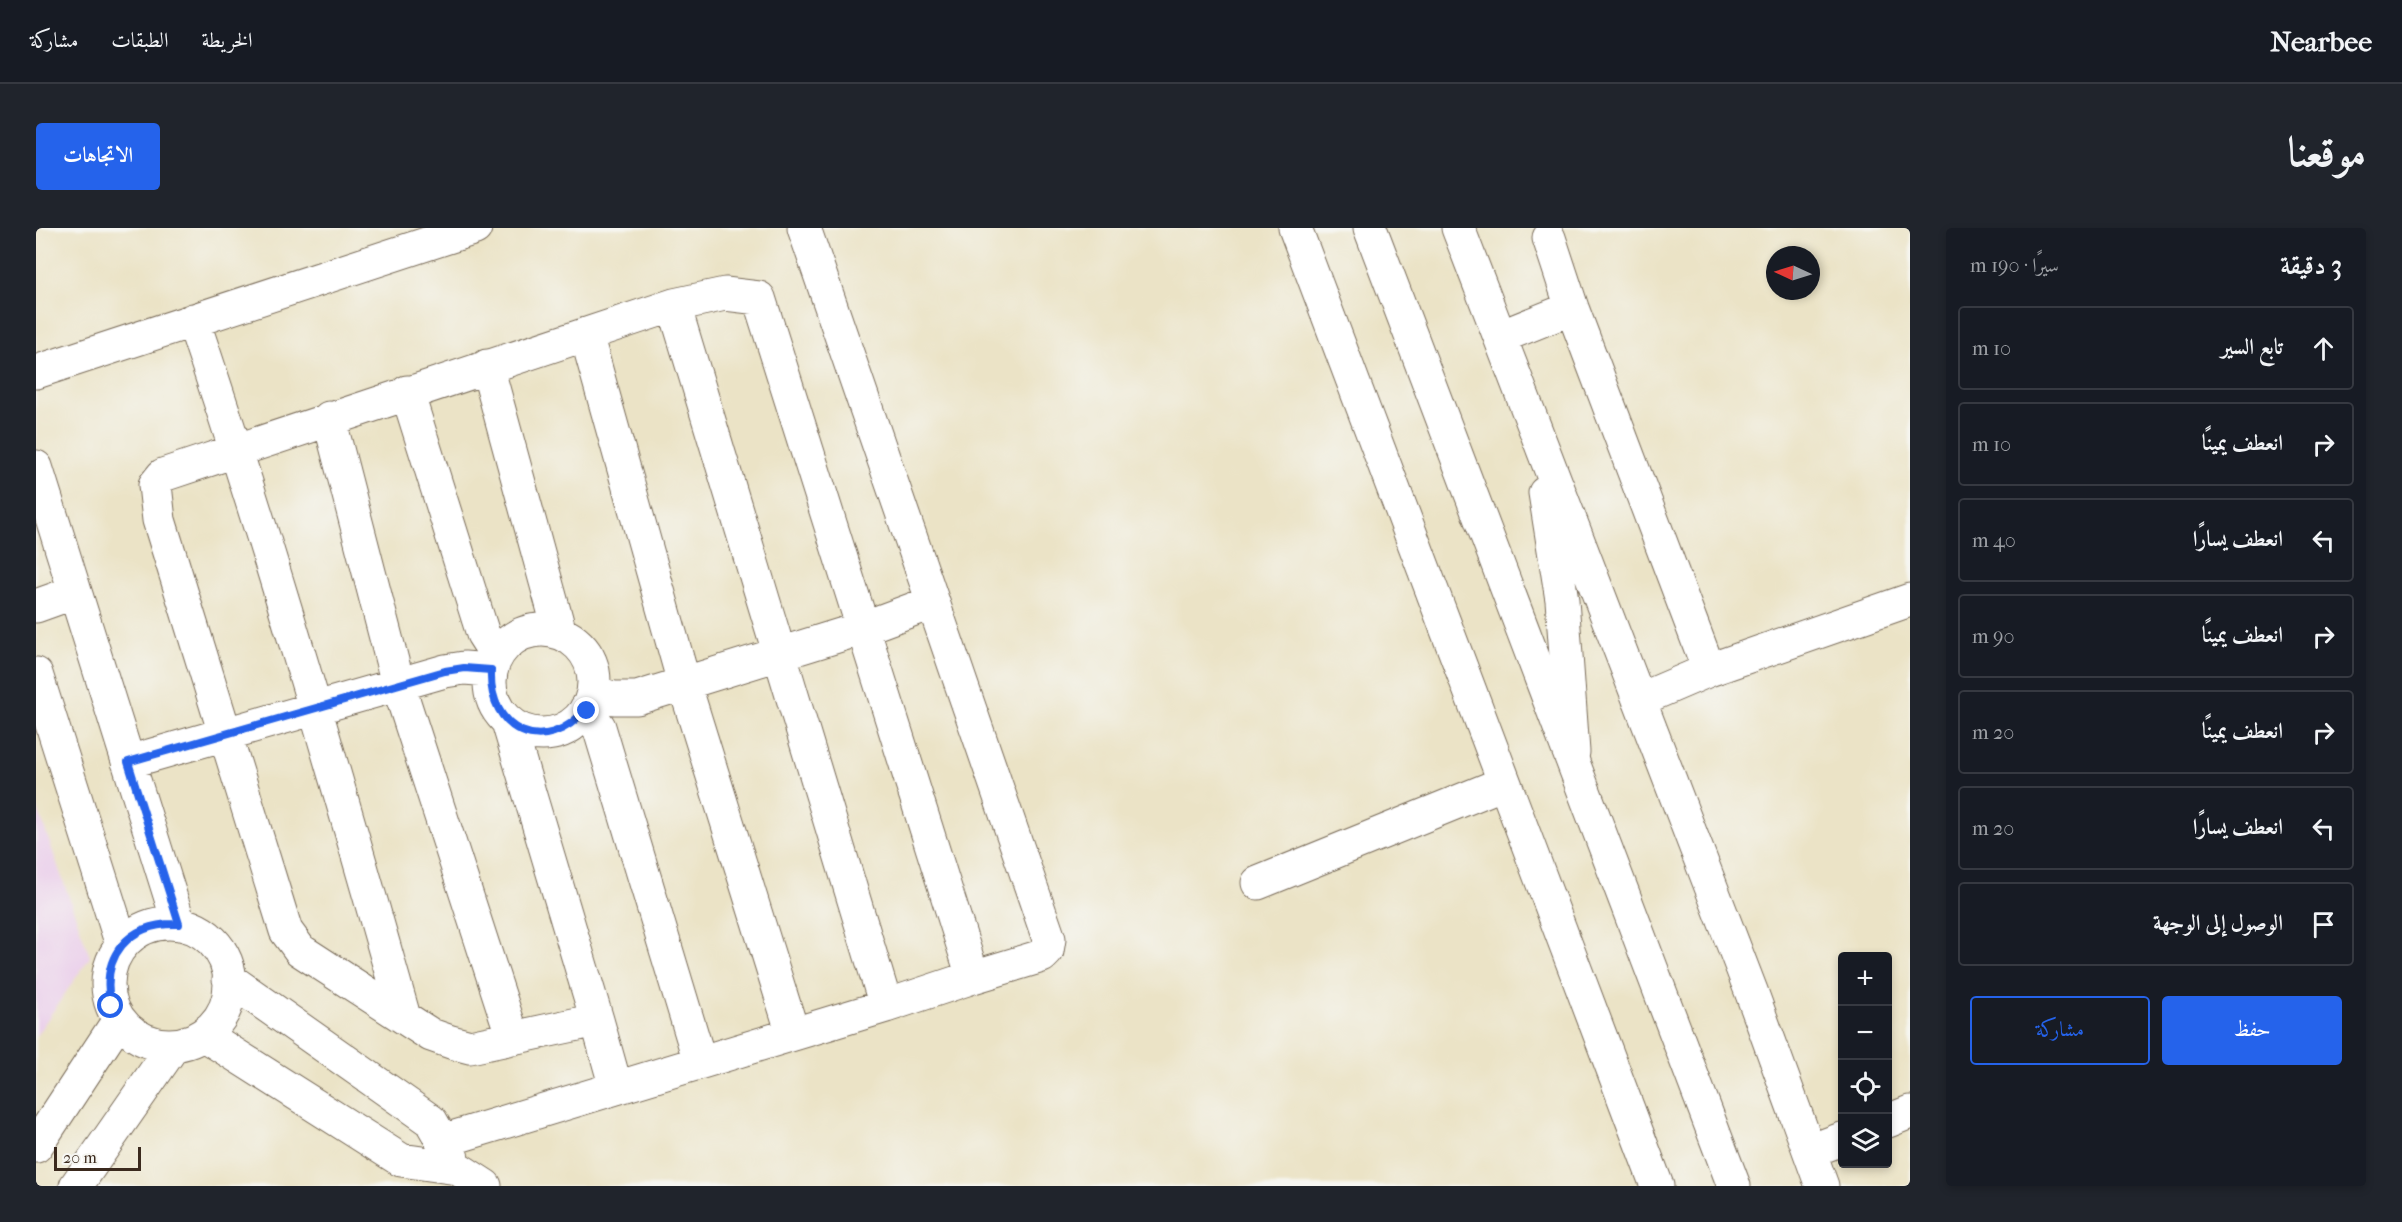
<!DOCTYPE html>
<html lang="ar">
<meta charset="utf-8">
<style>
body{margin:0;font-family:"IM FELL French Canon",Amiri,serif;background:#20242c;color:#f1f3f6;direction:rtl}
.controls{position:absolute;right:18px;bottom:18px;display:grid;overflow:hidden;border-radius:6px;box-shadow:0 3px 9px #0003}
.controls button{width:54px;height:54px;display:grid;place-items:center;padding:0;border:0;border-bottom:2px solid #363941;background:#171b24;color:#f1f3f6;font:30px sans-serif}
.compass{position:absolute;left:1730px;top:18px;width:54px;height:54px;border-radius:50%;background:#171b24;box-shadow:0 3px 9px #0003;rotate:274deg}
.scale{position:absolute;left:18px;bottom:15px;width:87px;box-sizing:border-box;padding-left:6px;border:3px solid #3b2a1e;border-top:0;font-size:16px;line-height:21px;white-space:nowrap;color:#3b2a1e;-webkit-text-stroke:4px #f6f6f2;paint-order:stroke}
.stop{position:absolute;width:18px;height:18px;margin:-14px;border:4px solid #2563eb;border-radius:50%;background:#fff}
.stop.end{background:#2563eb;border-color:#fff;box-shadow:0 2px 6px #0008}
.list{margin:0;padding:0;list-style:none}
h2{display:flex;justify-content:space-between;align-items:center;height:78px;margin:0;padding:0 24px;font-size:26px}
h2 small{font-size:20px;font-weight:400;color:#9ea1a6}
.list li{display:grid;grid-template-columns:39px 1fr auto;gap:18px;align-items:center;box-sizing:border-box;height:84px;margin:0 12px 12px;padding:0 12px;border:2px solid #363941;border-radius:6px}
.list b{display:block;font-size:22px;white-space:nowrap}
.list em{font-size:20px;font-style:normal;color:#9ea1a6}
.actions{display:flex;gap:12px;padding:18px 24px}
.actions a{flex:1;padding:14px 0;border:2px solid #2563eb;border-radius:6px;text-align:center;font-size:21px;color:#2563eb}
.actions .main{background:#2563eb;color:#fff}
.icon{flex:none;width:33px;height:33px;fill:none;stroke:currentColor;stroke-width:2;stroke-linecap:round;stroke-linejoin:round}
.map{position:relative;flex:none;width:1874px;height:958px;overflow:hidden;direction:ltr;border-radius:6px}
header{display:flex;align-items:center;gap:36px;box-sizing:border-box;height:84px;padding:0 30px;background:#171b24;border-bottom:2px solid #363941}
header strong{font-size:28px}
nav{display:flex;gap:33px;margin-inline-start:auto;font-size:21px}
.intro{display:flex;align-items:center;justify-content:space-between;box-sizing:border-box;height:144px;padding:0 36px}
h1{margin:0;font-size:42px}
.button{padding:15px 27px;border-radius:6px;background:#2563eb;color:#fff;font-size:21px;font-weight:700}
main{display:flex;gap:36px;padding:0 36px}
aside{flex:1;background:#171b24;border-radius:6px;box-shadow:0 3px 9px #0003}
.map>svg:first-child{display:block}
.built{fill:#ebd1eb}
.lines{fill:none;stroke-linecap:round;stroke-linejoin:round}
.minor-casing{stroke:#796b59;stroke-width:35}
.major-casing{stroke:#796b59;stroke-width:35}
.minor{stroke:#fff;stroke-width:33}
.major{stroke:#fff;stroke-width:33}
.route{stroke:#2563eb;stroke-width:8}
</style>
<header>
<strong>Nearbee</strong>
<nav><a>الخريطة</a><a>الطبقات</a><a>مشاركة</a></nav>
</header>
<div class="intro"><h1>موقعنا</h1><a class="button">الاتجاهات</a></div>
<main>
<aside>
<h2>3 دقيقة<small>سيرًا · 190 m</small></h2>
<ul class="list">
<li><svg class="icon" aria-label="ahead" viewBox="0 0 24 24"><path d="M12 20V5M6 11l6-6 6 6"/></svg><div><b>تابع السير</b></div><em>10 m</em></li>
<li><svg class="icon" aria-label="right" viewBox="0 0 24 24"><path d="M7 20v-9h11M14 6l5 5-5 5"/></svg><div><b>انعطف يمينًا</b></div><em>10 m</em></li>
<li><svg class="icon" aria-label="left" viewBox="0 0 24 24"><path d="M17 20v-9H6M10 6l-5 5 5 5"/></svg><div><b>انعطف يسارًا</b></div><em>40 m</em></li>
<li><svg class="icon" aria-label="right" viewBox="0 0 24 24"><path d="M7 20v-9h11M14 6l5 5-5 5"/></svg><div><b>انعطف يمينًا</b></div><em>90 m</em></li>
<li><svg class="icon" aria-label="right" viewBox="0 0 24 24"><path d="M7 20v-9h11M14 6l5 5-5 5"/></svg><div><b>انعطف يمينًا</b></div><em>20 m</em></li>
<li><svg class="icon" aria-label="left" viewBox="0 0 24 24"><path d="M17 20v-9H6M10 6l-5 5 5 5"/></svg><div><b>انعطف يسارًا</b></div><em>20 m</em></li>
<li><svg class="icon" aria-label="arrive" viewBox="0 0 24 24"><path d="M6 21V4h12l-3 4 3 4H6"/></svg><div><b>الوصول إلى الوجهة</b></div></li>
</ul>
<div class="actions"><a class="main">حفظ</a><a>مشاركة</a></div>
</aside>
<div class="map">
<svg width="1874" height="958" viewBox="0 0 1874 958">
<rect width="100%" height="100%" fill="#f6f6f2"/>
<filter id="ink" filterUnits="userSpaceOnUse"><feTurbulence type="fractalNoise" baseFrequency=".0167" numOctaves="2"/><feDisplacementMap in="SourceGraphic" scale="12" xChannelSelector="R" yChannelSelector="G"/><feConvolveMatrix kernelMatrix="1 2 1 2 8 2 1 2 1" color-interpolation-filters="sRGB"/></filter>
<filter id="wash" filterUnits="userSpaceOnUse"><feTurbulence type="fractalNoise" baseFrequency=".008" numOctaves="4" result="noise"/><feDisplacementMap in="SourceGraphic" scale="24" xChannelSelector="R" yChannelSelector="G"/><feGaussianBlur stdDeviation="1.35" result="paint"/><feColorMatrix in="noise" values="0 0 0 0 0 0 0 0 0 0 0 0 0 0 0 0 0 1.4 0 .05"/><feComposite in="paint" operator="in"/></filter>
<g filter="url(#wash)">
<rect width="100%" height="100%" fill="#ebe3c6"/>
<!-- built -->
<path class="built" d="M0,576l54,153 -54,79z"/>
</g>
<g filter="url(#ink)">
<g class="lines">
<!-- minor casing -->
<g class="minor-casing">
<path id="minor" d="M768,0l245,711 -2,12 -5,5 -69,21
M1422,0l293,763 71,195
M1513,10l23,70
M638,77l212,701
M157,92c78,231 145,464 211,697
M550,106l98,349 109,351
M1464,109l72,-29 137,362 -70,30
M451,138l73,267
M0,144l439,-144
M371,164l76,242 14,22
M293,190l69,266 115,354
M0,239l143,457
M1509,265l17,107 11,152
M0,378l39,-14
M454 454a52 52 0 1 1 104 0a52 52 0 1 1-104 0Z
M1673,442l201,-70
M0,446l86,271
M550,481l13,18 101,335
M472,494l89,298 -127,27 -19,-5 -20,-7 -131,-85 -14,-19 -127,-411 -4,-35 8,-10 511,-170 51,-11 34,4 104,330 -226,70h-23l-21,-6
M92,534l317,-91 19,-3 27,2
M1222,655l246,-100
M72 756a61 61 0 1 1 122 0a61 61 0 1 1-122 0Z
M193,751l202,142 21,37
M561,792l19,68
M168,807l197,125 56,8 28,18
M1852,893l22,-9
M406,913l444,-135 87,-29 -110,-349 70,-26
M0,918l83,-126
M1774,923l32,-12
M40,958l98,-141"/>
</g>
<!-- major casing -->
<g class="major-casing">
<path id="major" d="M1259,0l362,958
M1334,0l364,958"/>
</g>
<!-- minor -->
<use href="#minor" class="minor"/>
<!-- major -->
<use href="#major" class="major"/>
</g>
</g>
<g class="lines" filter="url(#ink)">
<!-- route -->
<path class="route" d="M75,778c-11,-50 17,-84 68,-82l-51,-162 317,-91 19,-3 27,2c-3,62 54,88 95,39l1,2"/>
</g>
</svg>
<div class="controls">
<button>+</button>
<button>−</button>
<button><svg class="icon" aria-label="locate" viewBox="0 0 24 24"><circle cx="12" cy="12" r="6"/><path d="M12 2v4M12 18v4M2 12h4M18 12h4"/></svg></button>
<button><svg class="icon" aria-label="layers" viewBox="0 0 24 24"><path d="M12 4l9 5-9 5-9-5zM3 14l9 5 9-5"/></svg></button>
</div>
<svg class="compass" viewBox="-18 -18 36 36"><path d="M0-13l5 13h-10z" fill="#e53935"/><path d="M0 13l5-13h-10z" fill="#9ea1a6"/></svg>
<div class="scale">20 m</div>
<div class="stop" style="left:75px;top:778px"></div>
<div class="stop end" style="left:551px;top:483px"></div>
</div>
</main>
